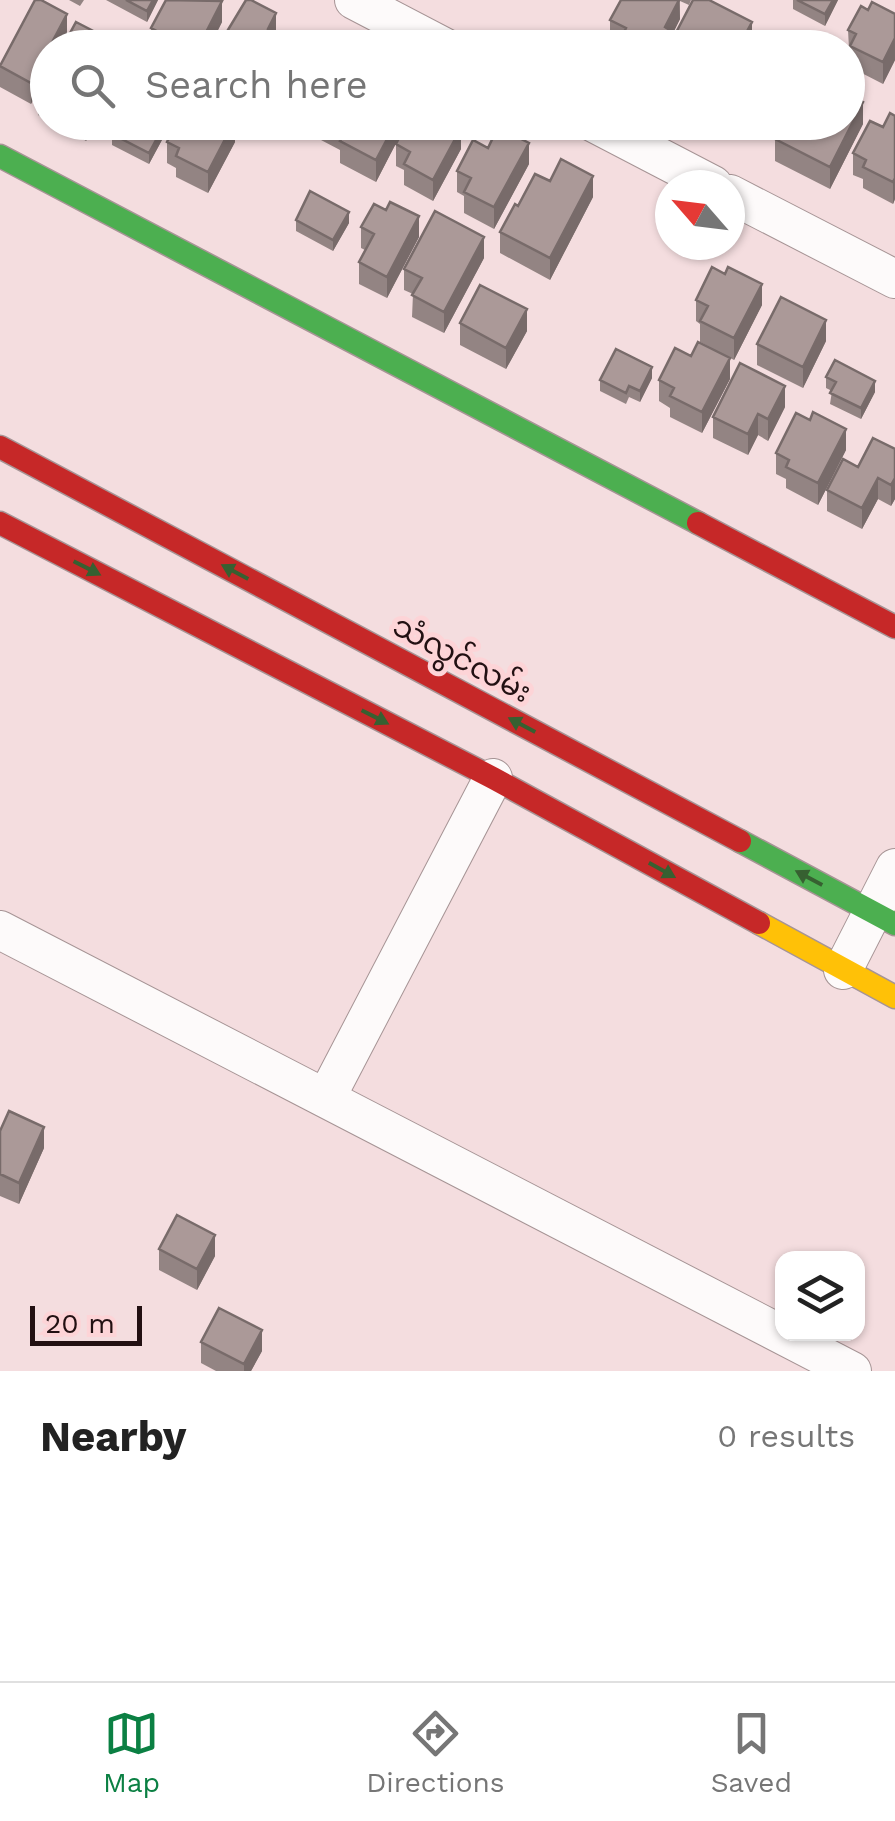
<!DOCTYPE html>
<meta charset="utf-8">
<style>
body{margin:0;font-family:"Work Sans","Noto Sans Myanmar",sans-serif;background:#f6f6f6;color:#222}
.controls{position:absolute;right:30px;bottom:30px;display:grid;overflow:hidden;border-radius:20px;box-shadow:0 2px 8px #0004}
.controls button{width:90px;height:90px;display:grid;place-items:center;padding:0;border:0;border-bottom:2px solid #e0e0e0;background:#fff;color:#222;font:50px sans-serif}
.compass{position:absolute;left:655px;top:170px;width:90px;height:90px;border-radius:50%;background:#fff;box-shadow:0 2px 8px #0004;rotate:298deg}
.scale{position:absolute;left:30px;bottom:25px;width:112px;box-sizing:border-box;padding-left:10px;border:5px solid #221012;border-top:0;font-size:28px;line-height:35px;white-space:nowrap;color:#221012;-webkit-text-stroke:8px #fdd4d7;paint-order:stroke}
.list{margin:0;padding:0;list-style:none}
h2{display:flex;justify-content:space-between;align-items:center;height:130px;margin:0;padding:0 40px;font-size:42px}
h2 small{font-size:32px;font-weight:400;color:#767676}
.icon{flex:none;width:55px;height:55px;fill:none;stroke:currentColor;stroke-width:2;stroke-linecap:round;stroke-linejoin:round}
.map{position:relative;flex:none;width:895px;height:1371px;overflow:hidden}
.search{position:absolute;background:#fff;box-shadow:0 2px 8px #0004;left:30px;right:30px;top:30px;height:110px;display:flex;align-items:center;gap:25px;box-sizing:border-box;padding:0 35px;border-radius:55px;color:#767676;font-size:38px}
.sheet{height:310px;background:#fff}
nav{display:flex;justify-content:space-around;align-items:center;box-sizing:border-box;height:140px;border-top:2px solid #e0e0e0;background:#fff;font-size:28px;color:#767676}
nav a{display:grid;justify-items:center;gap:5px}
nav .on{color:#0b8043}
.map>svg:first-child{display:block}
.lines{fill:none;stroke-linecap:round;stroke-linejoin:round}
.street-casing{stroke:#a69495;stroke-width:40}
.fast-casing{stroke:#a69495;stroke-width:25}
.slow-casing{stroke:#a69495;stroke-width:25}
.jam-casing{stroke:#a69495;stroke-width:25}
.street{stroke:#fdfafa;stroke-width:38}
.fast{stroke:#4caf50;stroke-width:22}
.slow{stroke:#ffc107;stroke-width:22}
.jam{stroke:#c62828;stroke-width:22}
.wall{fill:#938483}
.shaded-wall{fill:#786b6a}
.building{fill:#ab9998;stroke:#786b6a;stroke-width:2.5}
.oneway{fill:#376031}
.labels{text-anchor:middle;stroke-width:10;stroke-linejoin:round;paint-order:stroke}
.street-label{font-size:30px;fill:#221012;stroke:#fdd4d7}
</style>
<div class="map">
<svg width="895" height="1371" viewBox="0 0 895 1371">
<rect width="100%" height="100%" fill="#f4dddf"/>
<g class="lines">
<!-- street casing -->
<g class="street-casing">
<path id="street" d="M354,0l92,48
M592,122l121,63
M730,194l165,85
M0,930l852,441
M843,970l52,-102
M326,1098l167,-320"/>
</g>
<!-- fast casing -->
<g class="fast-casing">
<path id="fast" d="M0,156l698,367
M740,841l155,83"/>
</g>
<!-- slow casing -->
<g class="slow-casing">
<path id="slow" d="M759,923l136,74"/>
</g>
<!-- jam casing -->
<g class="jam-casing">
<path id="jam" d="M0,447l740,394
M0,523l493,255 266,145
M698,523l197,104"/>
</g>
<!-- street -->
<use href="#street" class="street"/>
<!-- fast -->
<use href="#fast" class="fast"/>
<!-- slow -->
<use href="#slow" class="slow"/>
<!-- jam -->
<use href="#jam" class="jam"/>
</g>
<!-- wall -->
<path class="wall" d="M69,0h15l-4,6z
M106,0h52l-11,22z
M621,0h70l-2,5 -9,-4v18l-7,14v5l79,5 -135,2 -7,-3v-22z
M793,0h45l-13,26 -32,-17z
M868,10l27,4v46l-12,24 -33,-17 -2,-37z
M222,22l-13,26h-58v-20z
M67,35l-6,13h-13l-17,56 -31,-17v-21z
M48,76v45l-10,-6v-21z
M895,116v83l-2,5 -30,-16v-9l-10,-4v-22z
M51,122h45l-10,19z
M235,122v20l-27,51 -32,-16v-9l-9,-5v-21z
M293,122h114l-31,60 -36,-19v-13l-19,-10v-13l-4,8z
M749,122h99l15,2 -33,65 -55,-28v-22l1,-3z
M112,134l51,4 -14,26 -37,-19z
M396,144l65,5 -28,52 -29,-16v-15l-8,-4z
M488,148l41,16 -35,65 -30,-16v-17l-7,-4v-21z
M550,181l43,16 -43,83 -50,-27v-21l18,-26z
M296,220l53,3 -16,28 -37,-20z
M361,227l58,10 -32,61 -28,-14v-22l6,-12 -4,-2z
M484,258l-40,75 -32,-16 1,-23 -9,-4v-21z
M696,300l66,5 -28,55 -34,-18v-18l-4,-3z
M460,323l67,8 -21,38 -46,-24z
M826,341l-23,47 -46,-23v-21z
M826,377l49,15 -14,27 -31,-15 2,-13 -6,-3z
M652,378l-12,24 -11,-5 -3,7 -26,-13v-11z
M730,379l-28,54 -32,-16v-9l-11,-7v-21z
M785,407l-17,34 -10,-6 -10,20 -35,-17v-21z
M895,449v50l-4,7 -13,-7 -16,30 -35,-18v-21l31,-23z
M846,450l-28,55 -32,-17v-9l-10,-5v-21z
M0,1131l44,17 -25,56 -19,-8z
M159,1249l56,7 -18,34 -38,-20z
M201,1342l61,9 -11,20h-35l-15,-8z"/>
<!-- shaded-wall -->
<path class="shaded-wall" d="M153,0h5l-11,22v-11z
M679,0l1,19 -7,14v15h-8v-21z
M833,0h5l-13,26v-12z
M222,1v21l-13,26h-11z
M276,13v35h-8v-19z
M67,14v21l-6,13h-12z
M752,22v21l-3,5h-11z
M895,38v22l-12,24v-22z
M48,51v22l-17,31v-21z
M863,102v22l-33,65v-22z
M86,122h10l-10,19z
M234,122l1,20 -27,51v-21z
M317,122h4v5l-4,8z
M396,122h11l-31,60v-22z
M776,122h7l-7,14z
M163,127v11l-14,26v-11z
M461,128v21l-28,52v-21z
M529,143v21l-35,65v-22z
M593,176v21l-43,83v-22z
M895,178v21l-2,5v-22z
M349,212v11l-16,28v-11z
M419,216v21l-32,61v-21z
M484,237v21l-40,75v-21z
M762,284v21l-28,55v-22z
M527,309v22l-21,38v-21z
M826,320v21l-23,47v-21z
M730,358v21l-28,54v-21z
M652,367v11l-12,24v-11z
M875,381v11l-14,27v-11z
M785,386v21l-17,34v-22z
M758,414v21l-10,20v-21z
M846,429v21l-28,55v-22z
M878,478v21l-16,30v-21z
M895,478v21l-4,7v-21z
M44,1127v21l-25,56v-21z
M215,1235v21l-18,34v-21z
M262,1330v21l-11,20h-7v-7z"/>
<!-- building -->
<path class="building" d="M35,0h6l26,14 -18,34h-1v3l-17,32 -31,-17z
M126,0h27l-6,11z
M166,0l56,1 -24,47h-9l-38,-20z
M246,0h5l25,13 -8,16 8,4 -7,15h-52z
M621,0h58l-14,27 8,5 -8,16h-49l10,-20 -16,-8z
M693,0h16l43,22 -14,26h-70z
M797,0h36l-8,14z
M872,2l23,12v24l-12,24 -33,-16 6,-12 -8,-4 13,-24 7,4z
M76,22l48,25v1h-62z
M758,38l19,10h-23z
M48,76v23l-10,-5z
M848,94l15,8 -33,65 -55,-28 8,-17h65z
M890,113l5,3v62l-2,4 -30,-15 3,-7 -13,-7 17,-32 13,6z
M118,122h37l8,5 -14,26 -37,-19z
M177,122h57l-26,50 -32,-16 3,-8 -12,-6z
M329,122h67l-20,38 -36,-19 6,-9z
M407,122h43l11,6 -28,52 -29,-16 6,-12 -14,-8z
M498,127l31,16 -35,64 -30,-15 7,-14 -14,-7 16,-31 15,8z
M561,159l32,17 -43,82 -50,-26 15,-28 3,2 17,-32 15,7z
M310,191l39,21 -16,28 -37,-20z
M390,202l29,14 -32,61 -28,-15 15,-28 -13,-7 13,-23 12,6z
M435,211l49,26 -40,75 -32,-17 10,-17 -18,-9z
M712,267l13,7 3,-7 34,17 -28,54 -34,-17 8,-15 -12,-6z
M480,285l47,24 -21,39 -46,-25z
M781,297l45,23 -23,47 -46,-23z
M698,342l32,16 -28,54 -32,-16 4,-8 -15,-8 16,-32 16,8z
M616,349l36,18 -12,24 -11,-5 -3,7 -26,-13z
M835,360l40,21 -14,27 -31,-15 6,-11 -10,-5z
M740,363l45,23 -17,33 -10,-5 -10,20 -35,-17z
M813,412l33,17 -28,54 -32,-16 3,-7 -13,-7 20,-40 14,7z
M873,438l22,11v29l-4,7 -13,-7 -16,30 -35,-18 16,-31 15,8z
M9,1111l35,16 -25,56 -19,-9v-43z
M177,1215l38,20 -18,34 -38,-20z
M219,1308l43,22 -18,34 -43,-22z"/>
<!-- one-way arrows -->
<defs><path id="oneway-solid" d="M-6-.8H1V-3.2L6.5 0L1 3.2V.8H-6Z" transform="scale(2.5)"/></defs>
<g class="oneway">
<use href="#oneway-solid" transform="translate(87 568) rotate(27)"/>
<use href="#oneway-solid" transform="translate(235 572) rotate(-152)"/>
<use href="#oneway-solid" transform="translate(375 717) rotate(27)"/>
<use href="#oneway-solid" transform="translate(522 725) rotate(-152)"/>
<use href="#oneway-solid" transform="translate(662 870) rotate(29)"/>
<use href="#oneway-solid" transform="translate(809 878) rotate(-152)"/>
</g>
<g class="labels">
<!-- street labels -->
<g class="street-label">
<text transform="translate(462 659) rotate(28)" y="10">သံလွင်လမ်း</text>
</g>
</g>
</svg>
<div class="controls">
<button><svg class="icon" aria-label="layers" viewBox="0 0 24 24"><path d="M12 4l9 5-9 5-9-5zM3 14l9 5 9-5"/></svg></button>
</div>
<svg class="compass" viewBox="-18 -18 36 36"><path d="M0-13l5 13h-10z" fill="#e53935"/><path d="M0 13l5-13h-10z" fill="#767676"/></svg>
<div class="scale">20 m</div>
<div class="search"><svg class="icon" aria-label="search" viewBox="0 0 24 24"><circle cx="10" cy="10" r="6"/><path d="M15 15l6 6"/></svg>Search here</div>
</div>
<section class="sheet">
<h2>Nearby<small>0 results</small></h2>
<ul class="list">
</ul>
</section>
<nav>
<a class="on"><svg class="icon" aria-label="map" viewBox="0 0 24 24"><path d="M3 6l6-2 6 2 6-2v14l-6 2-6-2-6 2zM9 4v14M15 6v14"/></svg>Map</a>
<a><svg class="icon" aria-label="directions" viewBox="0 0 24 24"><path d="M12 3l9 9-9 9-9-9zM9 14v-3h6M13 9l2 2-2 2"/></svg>Directions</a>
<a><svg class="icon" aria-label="saved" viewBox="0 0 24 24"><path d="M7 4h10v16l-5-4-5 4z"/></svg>Saved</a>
</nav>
